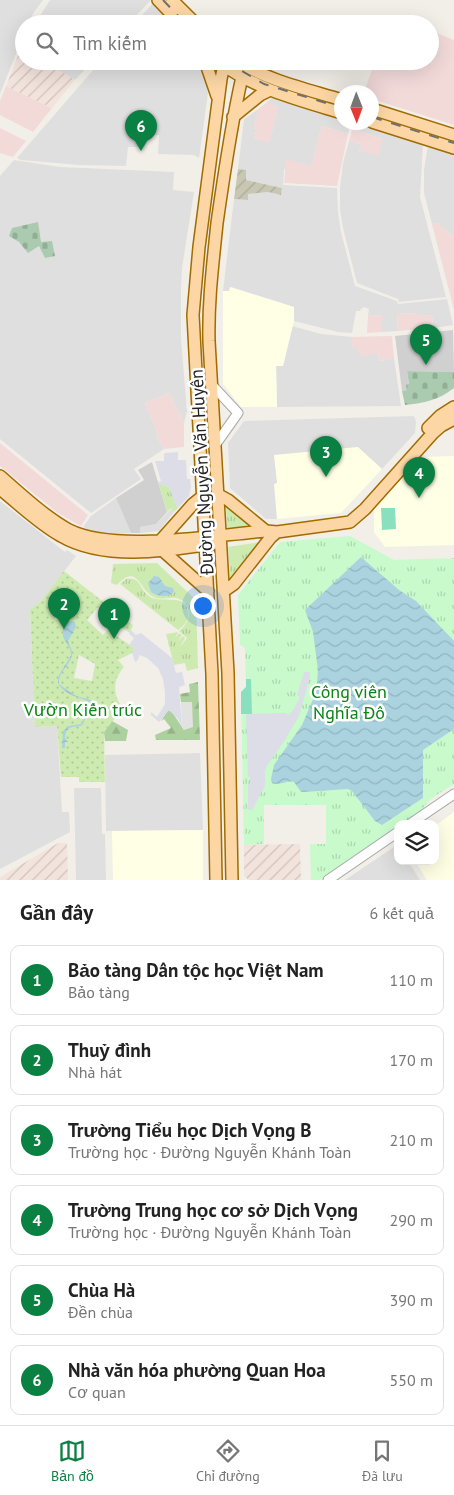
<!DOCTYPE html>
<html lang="vi">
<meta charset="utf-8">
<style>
body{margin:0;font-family:"PT Sans",sans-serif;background:#f6f6f6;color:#222}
.controls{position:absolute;right:15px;bottom:15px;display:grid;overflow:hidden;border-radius:10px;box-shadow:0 5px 20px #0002}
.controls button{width:45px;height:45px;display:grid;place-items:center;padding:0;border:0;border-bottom:1px solid #e0e0e0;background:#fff;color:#222;font:25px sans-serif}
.compass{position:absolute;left:334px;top:85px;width:45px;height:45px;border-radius:50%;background:#fff;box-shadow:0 5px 20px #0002;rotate:179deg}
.you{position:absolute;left:202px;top:605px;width:18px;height:18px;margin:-12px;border:4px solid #fff;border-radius:50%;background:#1a73e8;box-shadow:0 0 0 8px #1a73e833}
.badge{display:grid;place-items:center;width:32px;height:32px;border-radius:50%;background:#0b8043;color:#fff;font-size:16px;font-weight:700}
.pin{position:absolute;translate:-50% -41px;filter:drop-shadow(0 1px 2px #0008)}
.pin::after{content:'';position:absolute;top:26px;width:18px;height:15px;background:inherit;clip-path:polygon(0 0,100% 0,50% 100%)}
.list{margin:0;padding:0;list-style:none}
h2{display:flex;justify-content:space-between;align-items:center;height:65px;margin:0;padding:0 20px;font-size:21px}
h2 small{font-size:16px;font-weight:400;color:#767676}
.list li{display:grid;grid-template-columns:32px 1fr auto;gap:15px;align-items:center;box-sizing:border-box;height:70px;margin:0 10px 10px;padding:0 10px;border:1px solid #e0e0e0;border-radius:10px}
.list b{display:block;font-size:19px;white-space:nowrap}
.list p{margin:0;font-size:16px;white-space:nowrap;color:#767676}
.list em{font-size:16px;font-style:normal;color:#767676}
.icon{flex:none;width:28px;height:28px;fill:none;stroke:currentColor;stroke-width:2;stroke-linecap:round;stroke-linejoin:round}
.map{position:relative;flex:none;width:454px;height:880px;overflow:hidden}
.search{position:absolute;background:#fff;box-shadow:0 5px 20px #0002;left:15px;right:15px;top:15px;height:55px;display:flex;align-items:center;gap:12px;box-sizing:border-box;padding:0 18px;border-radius:28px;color:#767676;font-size:19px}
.sheet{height:545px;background:#fff}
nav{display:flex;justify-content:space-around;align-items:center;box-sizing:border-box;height:70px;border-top:1px solid #e0e0e0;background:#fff;font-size:14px;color:#767676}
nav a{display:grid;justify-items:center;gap:2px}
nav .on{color:#0b8043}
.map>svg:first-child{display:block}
.residential{fill:#e0dfdf}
.commercial{fill:#f2dad9}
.education{fill:#ffffe5}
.religious{fill:#d0d0d0}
.military{fill:url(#military-furrows)}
.construction{fill:url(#construction-furrows)}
.grass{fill:url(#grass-tufts)}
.forest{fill:url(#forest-firs)}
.cemetery{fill:url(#cemetery-stones)}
.park{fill:url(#park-tufts)}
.garden{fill:url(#garden-dots);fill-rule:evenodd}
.pitch{fill:#88e0be}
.parking{fill:#e2e2e2}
.plaza{fill:#dddde8}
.water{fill:url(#water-waves)}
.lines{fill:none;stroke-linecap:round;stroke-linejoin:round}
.minor-casing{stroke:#a9a9a9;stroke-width:11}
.major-casing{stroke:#a06b00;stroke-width:14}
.minor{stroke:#fff;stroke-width:9}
.major{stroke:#fcd6a4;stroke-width:11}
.rail{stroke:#707070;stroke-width:2;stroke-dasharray:10 10;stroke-linecap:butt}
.labels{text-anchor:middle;stroke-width:5;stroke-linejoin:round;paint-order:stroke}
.street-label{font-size:18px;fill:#222;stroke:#fff}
.park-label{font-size:18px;fill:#0c8416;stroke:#fff}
</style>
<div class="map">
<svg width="454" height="880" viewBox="0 0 454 880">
<defs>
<pattern id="military-furrows" width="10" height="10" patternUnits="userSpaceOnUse" patternTransform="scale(1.25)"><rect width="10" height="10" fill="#f3e3dd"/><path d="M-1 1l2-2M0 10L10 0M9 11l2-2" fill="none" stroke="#d0c2bd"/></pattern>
<pattern id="construction-furrows" width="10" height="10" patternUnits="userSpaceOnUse" patternTransform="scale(1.25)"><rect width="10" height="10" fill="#c7c7b4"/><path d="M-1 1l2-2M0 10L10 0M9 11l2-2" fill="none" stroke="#abab9a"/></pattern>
<pattern id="grass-tufts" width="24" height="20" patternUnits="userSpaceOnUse" patternTransform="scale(1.25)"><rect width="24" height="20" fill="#cdebb0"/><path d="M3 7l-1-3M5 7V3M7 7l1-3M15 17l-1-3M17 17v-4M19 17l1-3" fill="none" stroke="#b0c997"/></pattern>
<pattern id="forest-firs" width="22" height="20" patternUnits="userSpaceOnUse" patternTransform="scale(1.25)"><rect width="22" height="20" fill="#add19e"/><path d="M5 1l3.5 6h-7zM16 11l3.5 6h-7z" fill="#95b388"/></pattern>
<pattern id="cemetery-stones" width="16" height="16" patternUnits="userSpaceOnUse" patternTransform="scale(1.25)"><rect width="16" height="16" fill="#aacbaf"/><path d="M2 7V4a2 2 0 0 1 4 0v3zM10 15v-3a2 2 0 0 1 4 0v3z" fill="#92ae96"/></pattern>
<pattern id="park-tufts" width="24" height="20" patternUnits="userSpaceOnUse" patternTransform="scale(1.25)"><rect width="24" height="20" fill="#c8facc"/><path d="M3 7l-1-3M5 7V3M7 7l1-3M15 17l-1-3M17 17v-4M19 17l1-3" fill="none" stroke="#acd6af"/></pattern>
<pattern id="garden-dots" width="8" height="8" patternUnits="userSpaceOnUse" patternTransform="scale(1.25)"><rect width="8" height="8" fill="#cdebb0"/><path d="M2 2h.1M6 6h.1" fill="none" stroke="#b0c997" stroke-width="1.8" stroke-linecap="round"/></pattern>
<pattern id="water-waves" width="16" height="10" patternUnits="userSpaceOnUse" patternTransform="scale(1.25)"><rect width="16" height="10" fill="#aad3df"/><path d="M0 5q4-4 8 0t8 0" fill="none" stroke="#92b5bf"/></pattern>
</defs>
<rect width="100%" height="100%" fill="#f2efe9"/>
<!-- residential -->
<path class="residential" d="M0,0h43l-9,12 -6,12h-4v10l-24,60z
M50,0h100v1l-22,23h-93z
M153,3l21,21h-40z
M43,61h50l-18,19z
M101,61h100l3,8 4,24 -9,65 -5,-3 -36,-1 1,-19h-15l-1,12h-15l-2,19 -47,-1 -58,-5 -4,-2z
M273,96l68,23 1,3 9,1 -3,11 -26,-8 -11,40 -27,3 -1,16 54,3 1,24 3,20 14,54 42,15 1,3 49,-5 6,26 -20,3 -1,-13 -14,1v-3l-21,1 1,17 -16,1v-17l-14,1 1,-7 -5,-2 -3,2 -1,2h-4l-4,22 -14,-1 -44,-11v-14l-63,-20 -2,4h-6l11,-92 13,1 1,-6 20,-2 13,3 1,-7 -36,-8 -1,-10 -7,-1 6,-50 13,-9 1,1 -4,17 3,1 -3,9 15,4 9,-35 -12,-4z
M358,122l65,21 -3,54 26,100 -47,5 -1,-3 -41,-16 -14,-55 -3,-18v-23l3,-24 6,-22 12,3 -2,7 24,-12 -31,-10 1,-6z
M428,145l26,9v83l-17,-14 -5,1 -8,-31v-23z
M14,160l46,7 114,5 -1,18 21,2 -12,76 -1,19v52l6,72 -3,12 -15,-30 -24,10 11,26 2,10 6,10 -30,20 7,10 -50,34 -91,-74v-263z
M292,326l29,8 31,3 1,10 4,-1 20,7 3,8 14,-3 7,48 -124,1 -1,-41h7z
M413,416l2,2 1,5 -1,10 -33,36 -25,-21 -82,36 2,35h-11l-36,-31 -2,-45 16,-22z
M116,498l15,35 -22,1 -15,-3 -11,-4 8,-11z
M0,501l65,51 2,-2 9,6 -35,45 -11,10 5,116 22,-1 5,86h7l1,20 -70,37z
M172,508l2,4 -15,19 -19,2 -1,-6 17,-3z
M200,753l3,77 -97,1 -1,-76z
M74,788h27l1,46h3l1,46h-30z
M397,845l1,16h10l12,19h-75z"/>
<!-- commercial -->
<path class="commercial" d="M437,33l17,7v85l-82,-26v-7h-8l11,-31h17l20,6 3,-6h15v-9z
M6,86l46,22 -19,24 -33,-17v-14z
M266,103l12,4 -9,36 -15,-5 3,-9 -3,-1 4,-17 -1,-1z
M322,126l26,8 -11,52 -53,-3 2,-24 25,7z
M0,128l26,13 -13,16 -13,-4z
M352,129l31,10 -5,17 -19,-6 2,-6 -12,-3z
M437,223l17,14v73l-22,-86z
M418,313l1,3 13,-1 1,13 -35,3 -1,-17z
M382,315v17l-15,1 1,-17z
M392,336l2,22 -14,3 -3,-8 -17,4 -3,-10h-5l-1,-3 1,-7z
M169,393l15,30v24l-20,2 -6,-10 -2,-10 -11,-26z
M0,443l88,72 -7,11 -23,-13 -58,-47z"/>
<!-- education -->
<path class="education" d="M230,287l64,20v14l-11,45h-7l1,41h-36l-18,-23v-93h6z
M358,447l24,22 -41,44 -64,6 -3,-35 3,-1 -3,-28z
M454,456v89l-69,2 -11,-15v-23l46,-52z
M454,812v68h-27l-12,-19h20v-35z
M203,830v50h-90l-1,-49z"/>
<!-- religious -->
<path class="religious" d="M453,330l1,42 -47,-1 2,14 -2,5 -5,1 -7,-55z
M152,462l15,50 -11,12 -16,3v6h-9l-15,-35 28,-18 -6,-10z"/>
<!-- military -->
<path class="military" d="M21,48l3,2v11h19l32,19 -23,28 -46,-22z
M58,843h9l1,37h-68v-3z
M300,844l1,36h-52l-5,-4v-31z"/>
<!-- construction -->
<path class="construction" d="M238,169l8,1v10l36,8 -1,7 -13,-3 -20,2v6l-14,-1z"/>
<!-- grass -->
<path class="grass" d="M159,485h6c9,5 8,15 13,23l-4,4 -3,-4 -4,4z
M227,505l25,21v1l-25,2 -1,-22z
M260,542l-29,37h-1l-2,-32z
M157,563l39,37 2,68 -11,3 -2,-8 -11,2 -8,-31 12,-2 -3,6 4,-5 3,2 -4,6 5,-5 2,2 -5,9 7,-9 -8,-7c12,-8 15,-29 -3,-33 -7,-1 -13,2 -20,0 -17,-5 -17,-37 -39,-13l-6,-2 2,-19z
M126,579c15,-3 13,10 23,17 12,9 39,-5 39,18 0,7 -4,12 -10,16l-58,-46z"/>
<!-- forest -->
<path class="forest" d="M198,682l2,58h-44l-1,-5 16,-7 -7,-9 -3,2 7,-11 4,2 12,18 8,-28h-11l-1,-8 10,-2 -1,-8z
M112,721l16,9 -2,11h-21l-1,-9z"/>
<!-- cemetery -->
<path class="cemetery" d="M38,222l3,20 11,-1 3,15 -10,2 -6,-12 -11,7 -9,-11 -10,-6 3,-8z
M407,371l47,1v16c-15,12 -30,15 -49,17l-3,-14 5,-1 -1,-5 3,-1z"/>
<!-- park -->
<path class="park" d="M350,536l44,24 60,-2v226c-8,5 -17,10 -24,16 -10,10 -16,24 -32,24v5l-78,51h-9l-1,-36h16v-39h-62v39l-20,1 -3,-153 5,-6 -1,-38 -5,-3 -2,-50 42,-53z"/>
<!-- garden -->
<path class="garden" d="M64,571l69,54 -3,8 -12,-8 -6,8 22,15 -2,5 -14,7 6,7c-11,12 -12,28 -1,41l-19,24 1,50h-26v-5h-18l-4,-51 -22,1 -5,-117 11,-9zM72,599l4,17 -21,4 -4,-17zM98,607l17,15 -12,13 -16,-15zM79,655l16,9 -3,17 -18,-3z"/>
<!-- pitch -->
<path class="pitch" d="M381,508h14l1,21 -14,1z
M246,679h5l1,35h-11v-22l5,-5z"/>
<!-- parking -->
<path class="parking" d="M181,702h11l1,25 -9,3 -2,-3z"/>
<!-- plaza -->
<path class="plaza" d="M178,452v8h8l1,19h3l1,8 -2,9 -11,12 -4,-6 -4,-13 -5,-4h-6l-1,-3 3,-1 -6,-20h9v-7l1,-1z
M131,630l5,5 5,-2 31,25 4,15 6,-1 3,13 -6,2 3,40 -4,-8 -9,-9 -10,12 -8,-7v-3l6,5 8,-13v-12l-2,-13 -5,-11 -11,-10 -7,-3 -3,6 -2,1 -3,-9 2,-5 -5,-3 5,-7 -5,-4z
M304,672h6v5l-11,39 -14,24 -17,24 -3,7v15l-13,24h-4v-25l2,-1v-7h-2l-2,-63 40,-1 2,2 5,-5 7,-13 -3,-2z"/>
<!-- water -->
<path class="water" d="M361,557l38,33 17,11 38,40v88l-31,21v48l-41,27 -7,-4 -23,-30 -4,-2 -44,3h-3l-7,-10c-7,-2 -15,4 -22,1l-1,-4 3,-14 28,-40 12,-28 3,-14 1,-13 -5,-38 -8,-22z
M154,576l5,1 6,9 8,2 1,4c-7,6 -16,5 -23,0l-3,-9z
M68,621l7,1 1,5 -8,14c1,4 4,8 4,12 0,12 -14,18 -13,31l17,12 15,4 2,5 -11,20 -1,1c-10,1 -15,1 -16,12l3,4h-3v6h-3l1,-17 6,-5 12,-2 11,-21c-10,-5 -40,-11 -33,-27 3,-8 9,-14 12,-21l-1,-6 -7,-12v-13z"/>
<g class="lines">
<!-- minor casing -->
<g class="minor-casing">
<path id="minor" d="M212,385l26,28 -22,31
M410,824l44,-30
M328,880l70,-48"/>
</g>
<!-- major casing -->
<g class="major-casing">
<path id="major" d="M158,0l23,24
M172,0l24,24
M205,61l12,35
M237,61c32,20 69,28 105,39
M219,62c36,27 80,38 123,51
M372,109l82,26
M233,117l27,-22 10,-5
M372,122l82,26
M428,428l12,-12 14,-9
M0,476c22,19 44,40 69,54 46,23 145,5 197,1l11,1 73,-10 15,-13 68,-76 8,-7 13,-7
M0,489c20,16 39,35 61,47 43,25 105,15 151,8
M219,495l9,5 39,32
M162,543l-1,-3 32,-36 10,-8
M162,550l46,41
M224,591l10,-7 37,-47 6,-5
M216,880l-4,-206 -19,-359 6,-68 22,-168 3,-14
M232,880l-4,-207 -19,-332c-1,-40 4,-78 8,-118 7,-49 14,-98 25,-146"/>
</g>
<!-- minor -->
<use href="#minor" class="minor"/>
<!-- major -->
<use href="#major" class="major"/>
<!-- rail -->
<path class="rail" d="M163,0l23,24
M225,61l39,23 78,24
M372,117l82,26"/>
</g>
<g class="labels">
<!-- street labels -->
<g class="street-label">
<text transform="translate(202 472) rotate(-93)" y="6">Đường Nguyễn Văn Huyên</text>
</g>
<!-- park labels -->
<g class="park-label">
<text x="349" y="698">Công viên<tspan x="349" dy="21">Nghĩa Đô</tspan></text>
<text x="83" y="716">Vườn Kiến trúc</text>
</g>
</g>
</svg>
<div class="controls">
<button><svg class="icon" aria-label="layers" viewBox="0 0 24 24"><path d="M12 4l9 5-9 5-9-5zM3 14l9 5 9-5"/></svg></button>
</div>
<svg class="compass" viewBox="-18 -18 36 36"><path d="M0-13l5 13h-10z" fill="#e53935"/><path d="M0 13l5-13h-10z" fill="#767676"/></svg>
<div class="you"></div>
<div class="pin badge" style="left:114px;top:639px">1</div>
<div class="pin badge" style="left:64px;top:629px">2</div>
<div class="pin badge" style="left:326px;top:477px">3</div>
<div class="pin badge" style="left:419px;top:498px">4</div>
<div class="pin badge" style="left:426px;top:365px">5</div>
<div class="pin badge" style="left:141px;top:151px">6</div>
<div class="search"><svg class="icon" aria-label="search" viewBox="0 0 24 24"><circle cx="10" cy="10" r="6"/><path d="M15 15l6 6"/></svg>Tìm kiếm</div>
</div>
<section class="sheet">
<h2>Gần đây<small>6 kết quả</small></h2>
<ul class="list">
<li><span class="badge">1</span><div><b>Bảo tàng Dân tộc học Việt Nam</b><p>Bảo tàng</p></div><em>110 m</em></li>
<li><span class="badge">2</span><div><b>Thuỷ đình</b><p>Nhà hát</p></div><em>170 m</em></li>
<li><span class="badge">3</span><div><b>Trường Tiểu học Dịch Vọng B</b><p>Trường học · Đường Nguyễn Khánh Toàn</p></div><em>210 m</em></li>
<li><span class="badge">4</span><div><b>Trường Trung học cơ sở Dịch Vọng</b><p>Trường học · Đường Nguyễn Khánh Toàn</p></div><em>290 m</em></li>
<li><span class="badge">5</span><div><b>Chùa Hà</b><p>Đền chùa</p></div><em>390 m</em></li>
<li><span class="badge">6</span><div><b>Nhà văn hóa phường Quan Hoa</b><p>Cơ quan</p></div><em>550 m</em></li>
</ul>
</section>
<nav>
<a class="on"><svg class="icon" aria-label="map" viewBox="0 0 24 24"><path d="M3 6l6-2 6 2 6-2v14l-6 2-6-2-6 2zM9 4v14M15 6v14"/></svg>Bản đồ</a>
<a><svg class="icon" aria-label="directions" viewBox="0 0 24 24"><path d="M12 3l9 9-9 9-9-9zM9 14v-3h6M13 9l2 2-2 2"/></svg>Chỉ đường</a>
<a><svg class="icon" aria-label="saved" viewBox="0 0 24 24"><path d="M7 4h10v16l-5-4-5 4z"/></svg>Đã lưu</a>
</nav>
